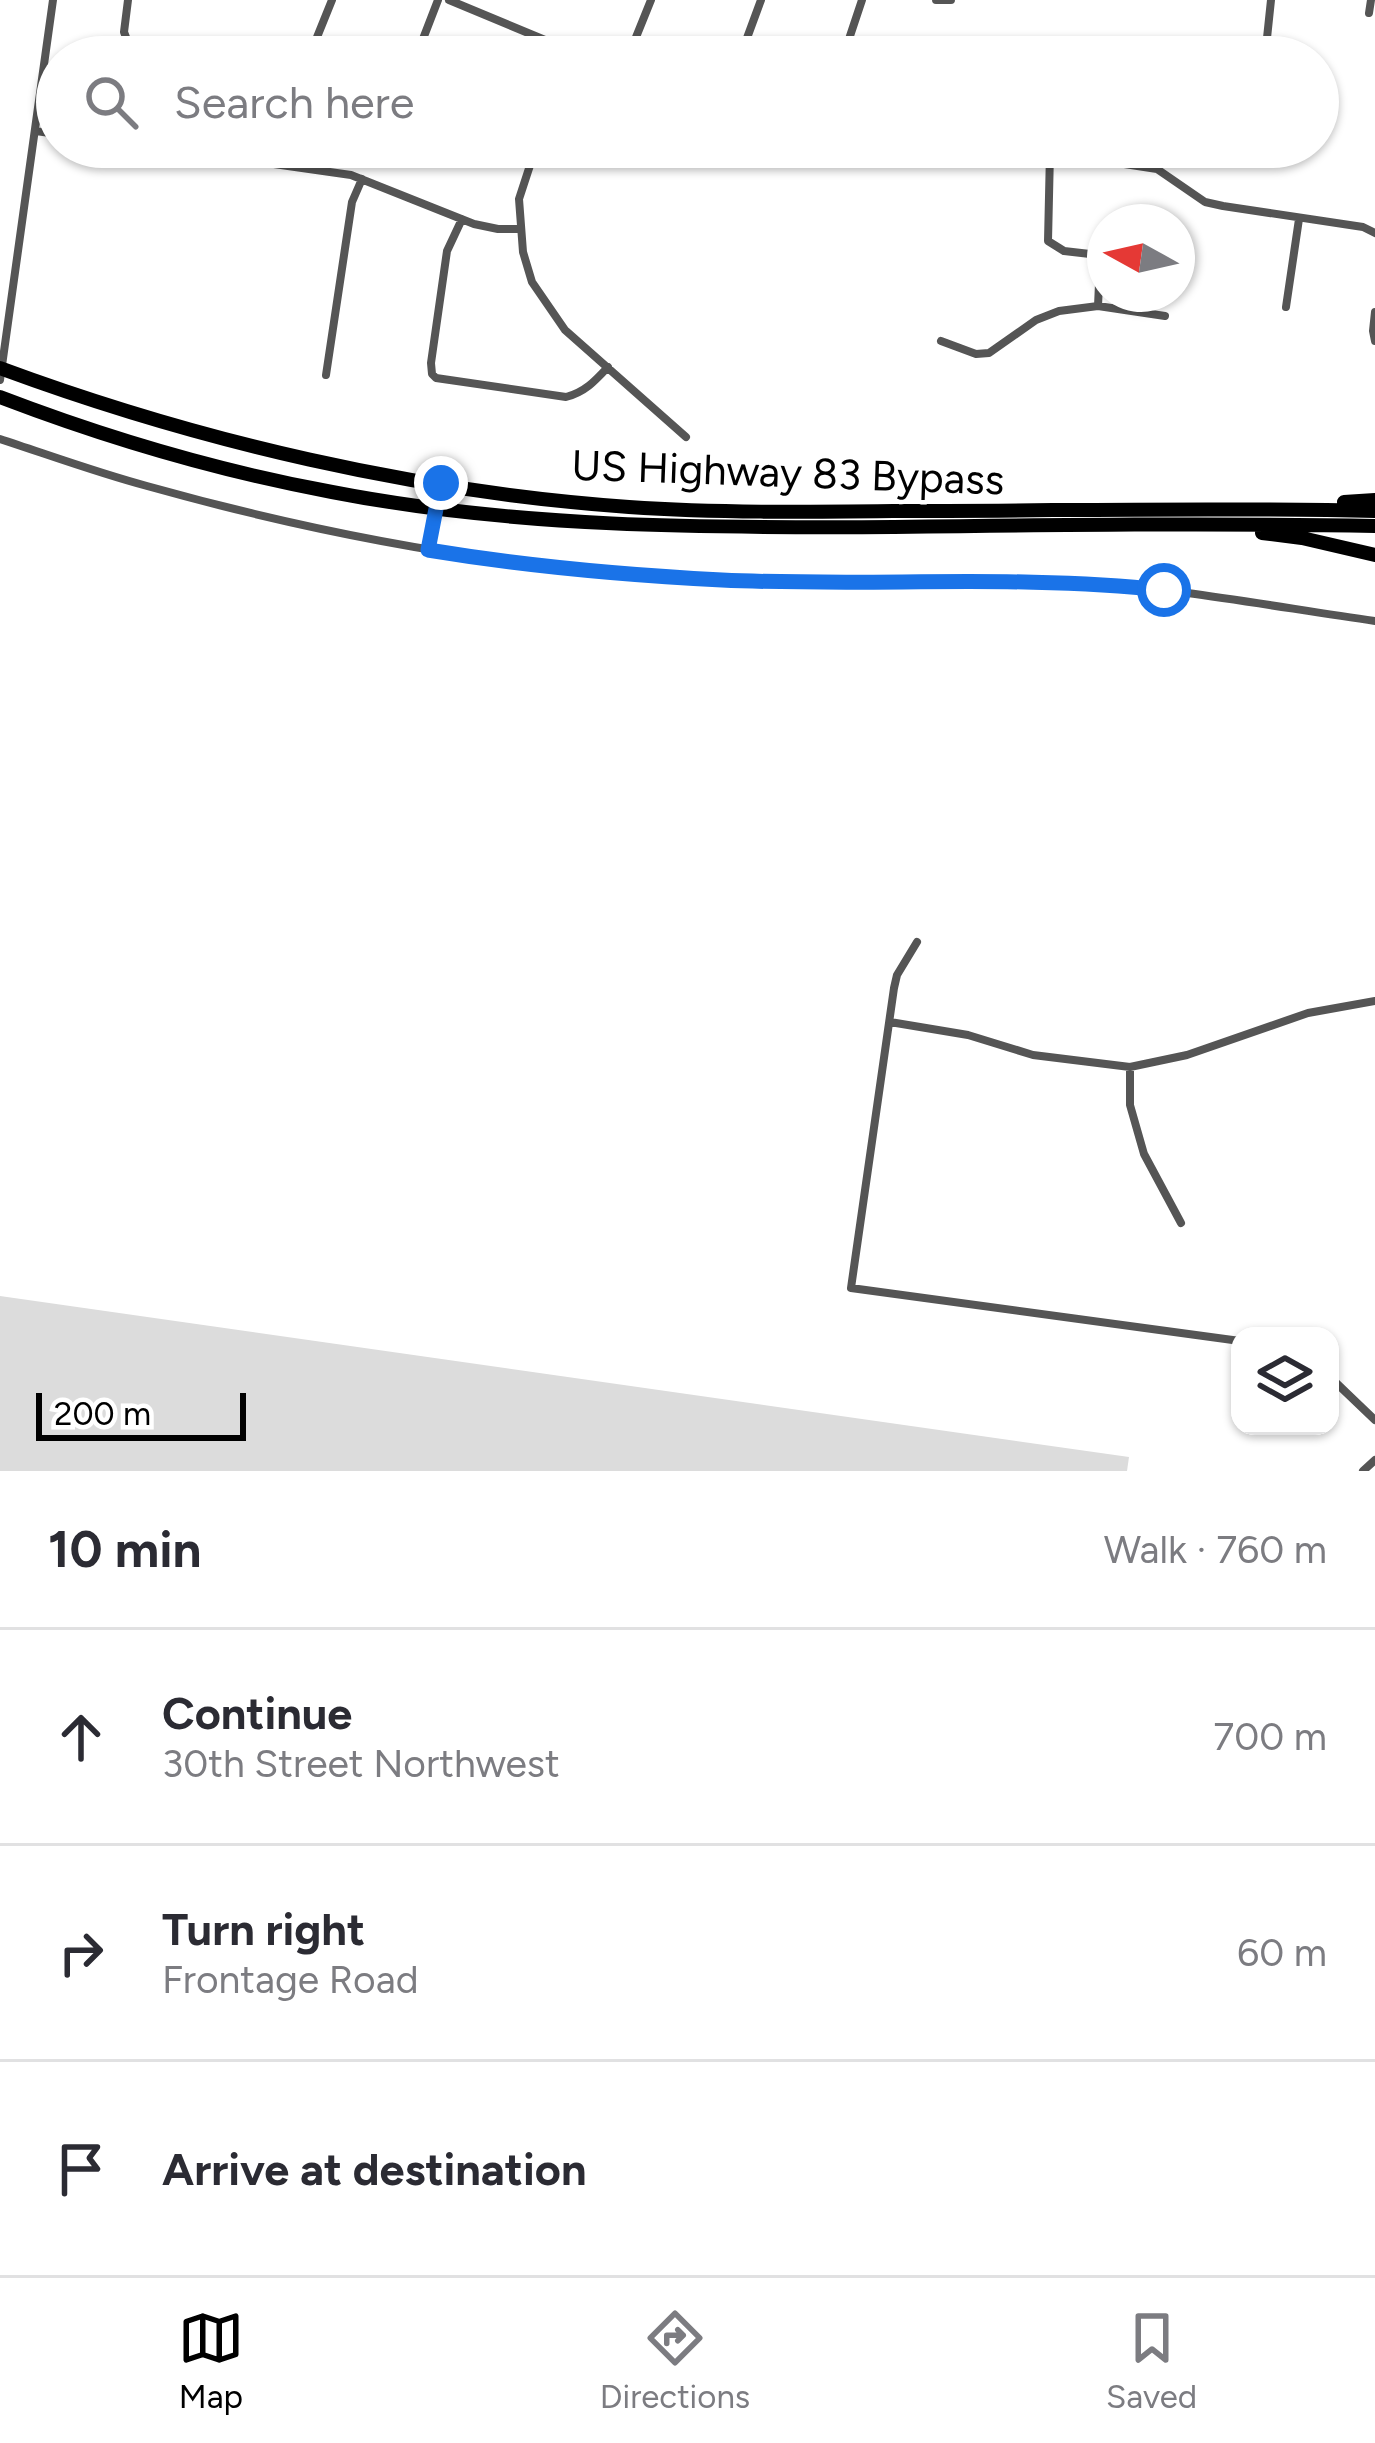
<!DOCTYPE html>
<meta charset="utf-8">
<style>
body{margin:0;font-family:Figtree,sans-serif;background:#f2f2f3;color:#2b2b33}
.controls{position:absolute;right:36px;bottom:36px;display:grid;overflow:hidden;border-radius:24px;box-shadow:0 3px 9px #0004}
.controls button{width:108px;height:108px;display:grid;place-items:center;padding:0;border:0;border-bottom:3px solid #e1e1e2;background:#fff;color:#2b2b33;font:60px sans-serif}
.compass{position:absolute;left:1087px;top:204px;width:108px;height:108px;border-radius:50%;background:#fff;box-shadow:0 3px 9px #0004;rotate:278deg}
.scale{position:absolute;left:36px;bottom:30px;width:210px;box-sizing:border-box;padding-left:12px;border:6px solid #000;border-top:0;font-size:33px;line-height:42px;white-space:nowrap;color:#000;-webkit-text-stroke:9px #fff;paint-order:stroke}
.stop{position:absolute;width:36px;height:36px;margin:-27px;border:9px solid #1a73e8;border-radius:50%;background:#fff}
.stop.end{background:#1a73e8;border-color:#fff;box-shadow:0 3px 12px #0008}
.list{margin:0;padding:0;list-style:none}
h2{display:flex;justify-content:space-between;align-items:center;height:156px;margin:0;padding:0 48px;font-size:51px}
h2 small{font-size:39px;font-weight:400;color:#7c7c81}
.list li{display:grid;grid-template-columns:78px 1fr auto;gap:36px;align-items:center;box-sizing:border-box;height:216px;padding:0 48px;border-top:3px solid #e1e1e2}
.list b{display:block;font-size:45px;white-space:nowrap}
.list p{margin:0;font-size:39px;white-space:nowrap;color:#7c7c81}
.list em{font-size:39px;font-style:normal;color:#7c7c81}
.icon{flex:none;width:66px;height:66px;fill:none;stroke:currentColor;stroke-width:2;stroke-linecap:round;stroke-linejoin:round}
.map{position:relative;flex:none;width:1375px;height:1471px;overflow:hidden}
.search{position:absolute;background:#fff;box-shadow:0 3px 9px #0004;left:36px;right:36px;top:36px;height:132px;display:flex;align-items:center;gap:30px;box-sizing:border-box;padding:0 42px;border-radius:66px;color:#7c7c81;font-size:45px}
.sheet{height:804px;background:#fff}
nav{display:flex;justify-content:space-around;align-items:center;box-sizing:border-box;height:168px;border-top:3px solid #e1e1e2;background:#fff;font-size:33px;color:#7c7c81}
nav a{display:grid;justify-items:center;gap:6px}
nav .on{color:#000}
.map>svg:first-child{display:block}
.green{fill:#dcdcdc}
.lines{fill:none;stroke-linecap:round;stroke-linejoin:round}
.minor{stroke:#555;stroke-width:8}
.trunk{stroke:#000;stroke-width:14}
.route{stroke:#1a73e8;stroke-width:15}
.labels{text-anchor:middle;stroke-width:9;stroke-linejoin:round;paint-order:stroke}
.street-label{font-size:42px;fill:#000;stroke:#fff}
</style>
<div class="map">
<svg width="1375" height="1471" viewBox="0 0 1375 1471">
<rect width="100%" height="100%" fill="#fff"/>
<!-- green -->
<path class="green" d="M0,1296l1129,161 -2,14h-1127z"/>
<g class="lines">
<!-- minor -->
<path class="minor" d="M128,0l-4,32 3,8 17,6 77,11
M449,0l137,57
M936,0h15
M1369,13l2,-13
M309,57l23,-57
M416,57l22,-57
M628,57l23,-57
M740,57l21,-57
M843,57l19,-57
M1265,57l6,-57
M36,131l21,3
M153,147l198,28 123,49 24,5h22
M536,147l-17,52 4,53 9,30 33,48 121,107
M1013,147l144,22 48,33 18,4 140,21 12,6
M1050,152l-2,89 16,10 26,3 10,8 -2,44 67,10
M1132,164l10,-17
M462,219l-15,32 -16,112 1,11 4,4 130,19c19,-5 29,-16 42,-30
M1286,307l13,-88
M1375,312l-2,19 2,10
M941,341l35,13 13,-1 47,-33 23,-9 39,-5
M326,375l26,-173 10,-23
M0,380l53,-380
M0,439c49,16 98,34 147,47 150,42 302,72 456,86 158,15 316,2 474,10 100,6 199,25 298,39
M429,550l12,-63
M917,942l-20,33 -3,13 -43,300 389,53
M890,1022l78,13 65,20 97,12 57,-12 121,-42 67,-12
M1130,1067v38l14,49 37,69
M1330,1377l45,43
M1363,1471l12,-11"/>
<!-- trunk -->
<path class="trunk" d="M0,368c200,74 416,124 629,139 88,6 176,5 264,4 160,0 321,-4 482,0
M0,397c107,41 219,74 332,95 185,36 374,36 561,35 161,-2 321,-4 482,-1
M1344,502l31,-2
M1262,533l40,5 73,17"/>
</g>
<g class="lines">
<!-- route -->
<path class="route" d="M441,483l-13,67c97,16 196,25 294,30 147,7 295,-6 442,10"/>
</g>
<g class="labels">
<!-- street labels -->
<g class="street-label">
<text transform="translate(788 472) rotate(2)" y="15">US Highway 83 Bypass</text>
</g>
</g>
</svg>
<div class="controls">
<button><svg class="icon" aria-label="layers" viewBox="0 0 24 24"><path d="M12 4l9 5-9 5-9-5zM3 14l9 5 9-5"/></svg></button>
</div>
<svg class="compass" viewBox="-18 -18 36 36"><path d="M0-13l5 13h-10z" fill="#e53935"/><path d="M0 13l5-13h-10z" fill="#7c7c81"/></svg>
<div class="scale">200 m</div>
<div class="stop" style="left:1164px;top:590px"></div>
<div class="stop end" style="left:441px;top:483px"></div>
<div class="search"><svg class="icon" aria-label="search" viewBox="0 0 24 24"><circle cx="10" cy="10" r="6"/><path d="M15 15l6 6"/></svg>Search here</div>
</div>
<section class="sheet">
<h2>10 min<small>Walk · 760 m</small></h2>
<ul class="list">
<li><svg class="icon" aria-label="ahead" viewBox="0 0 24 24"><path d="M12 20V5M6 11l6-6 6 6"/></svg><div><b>Continue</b><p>30th Street Northwest</p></div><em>700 m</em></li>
<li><svg class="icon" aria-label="right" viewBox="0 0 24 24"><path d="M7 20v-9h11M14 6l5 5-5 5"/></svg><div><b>Turn right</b><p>Frontage Road</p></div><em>60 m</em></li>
<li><svg class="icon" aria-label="arrive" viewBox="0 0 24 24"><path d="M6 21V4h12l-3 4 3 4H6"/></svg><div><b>Arrive at destination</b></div></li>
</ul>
</section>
<nav>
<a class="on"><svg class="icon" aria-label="map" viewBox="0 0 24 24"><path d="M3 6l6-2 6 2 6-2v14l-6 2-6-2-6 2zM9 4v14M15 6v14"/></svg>Map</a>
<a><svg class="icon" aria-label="directions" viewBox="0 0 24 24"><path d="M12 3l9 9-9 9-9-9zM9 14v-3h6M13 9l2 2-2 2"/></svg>Directions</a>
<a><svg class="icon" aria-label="saved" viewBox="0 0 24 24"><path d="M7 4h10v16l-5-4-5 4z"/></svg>Saved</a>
</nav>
